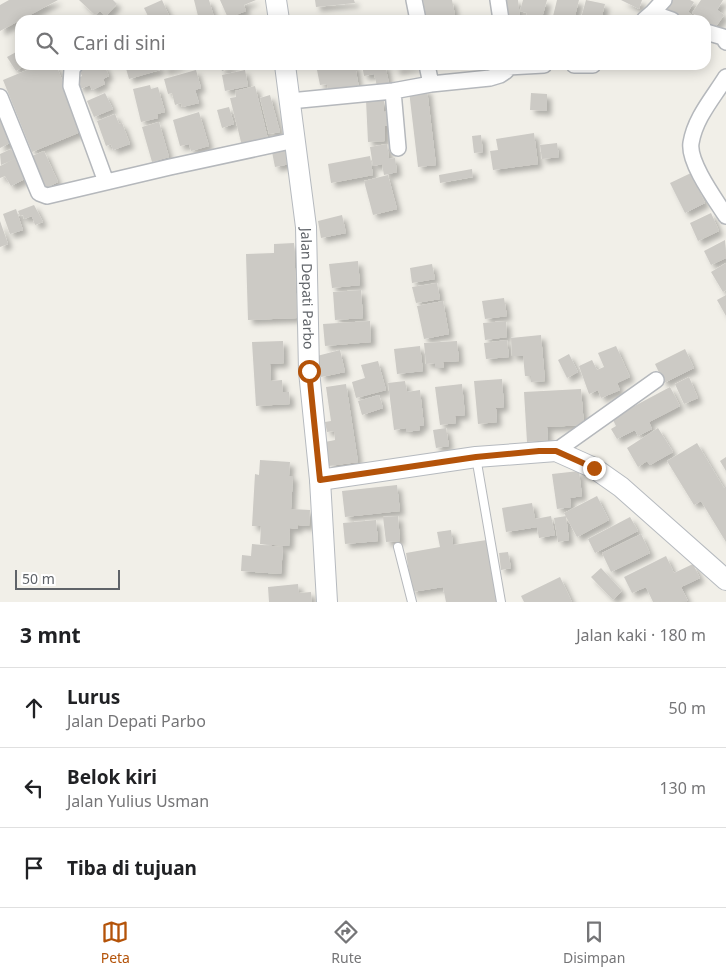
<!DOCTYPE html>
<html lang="id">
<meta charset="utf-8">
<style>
body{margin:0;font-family:"Noto Sans",sans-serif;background:#f6f6f6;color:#202124}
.scale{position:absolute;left:15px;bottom:12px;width:105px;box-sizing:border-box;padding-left:5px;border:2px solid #5f6368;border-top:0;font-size:14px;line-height:18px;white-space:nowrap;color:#5f6368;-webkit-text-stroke:4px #fff;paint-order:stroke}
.stop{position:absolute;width:15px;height:15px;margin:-11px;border:4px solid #b45309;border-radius:50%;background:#fff}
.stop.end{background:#b45309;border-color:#fff;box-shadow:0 1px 5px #0008}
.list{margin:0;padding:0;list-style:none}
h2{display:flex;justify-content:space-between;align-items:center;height:65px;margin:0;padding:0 20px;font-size:21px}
h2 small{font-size:16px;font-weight:400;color:#757577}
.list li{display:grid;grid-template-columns:32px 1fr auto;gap:15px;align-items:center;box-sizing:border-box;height:80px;padding:0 20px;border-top:1px solid #e0e0e0}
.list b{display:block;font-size:19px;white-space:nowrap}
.list p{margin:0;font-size:16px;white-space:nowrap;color:#757577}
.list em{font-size:16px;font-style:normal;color:#757577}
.icon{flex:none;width:28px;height:28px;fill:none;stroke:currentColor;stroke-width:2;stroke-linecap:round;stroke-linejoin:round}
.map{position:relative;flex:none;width:726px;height:602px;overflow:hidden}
.search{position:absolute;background:#fff;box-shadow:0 2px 12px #0003;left:15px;right:15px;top:15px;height:55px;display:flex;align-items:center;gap:12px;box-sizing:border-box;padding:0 18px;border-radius:15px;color:#757577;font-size:19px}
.sheet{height:305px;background:#fff}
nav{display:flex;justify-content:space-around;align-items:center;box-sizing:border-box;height:70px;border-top:1px solid #e0e0e0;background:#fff;font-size:14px;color:#757577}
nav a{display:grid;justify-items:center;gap:2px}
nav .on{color:#b45309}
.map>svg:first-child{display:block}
.building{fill:#cccac5;filter:url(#shadow)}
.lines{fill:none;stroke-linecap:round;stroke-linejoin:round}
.lane-casing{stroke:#b5b8bc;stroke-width:10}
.street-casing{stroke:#b5b8bc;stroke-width:18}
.secondary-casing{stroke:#b6babf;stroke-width:22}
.lane{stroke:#fff;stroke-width:8}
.street{stroke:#fff;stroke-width:15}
.secondary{stroke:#fff;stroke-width:20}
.route{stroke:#b45309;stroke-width:6}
.labels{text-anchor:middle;stroke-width:4;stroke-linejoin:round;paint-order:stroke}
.street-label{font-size:14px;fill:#5f6368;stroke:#fff}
</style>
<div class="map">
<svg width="726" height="602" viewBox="0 0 726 602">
<defs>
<filter id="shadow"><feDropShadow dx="4.5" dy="4.5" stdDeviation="2.5" flood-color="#0004"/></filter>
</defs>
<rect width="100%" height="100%" fill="#f1efe8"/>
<!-- building -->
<path class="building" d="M9,0h49l-58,31v-26z
M79,0h34l4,4 -11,12 -6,-5 -5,4z
M162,0l9,20h-21l-6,-12z
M194,0h15l5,17 -15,3z
M220,0h36l-12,5 2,6 -18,7z
M315,0h39l1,3 -39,4z
M423,0h29l3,15 -29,5z
M503,0h15l2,17 -15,1z
M523,0h24l-5,18 -8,-3 -1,5 -7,-2 1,-5 -7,-2z
M557,0h22l-4,16 6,2 5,-18 19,4 -4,16h-49z
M621,0h21l-3,9z
M670,0h20l4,2 -6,10 11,8h-12l-22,-12z
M701,0h22l-6,10 7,5 -9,13 -9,-8 -14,-7z
M72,15l3,5h-13z
M20,43v22h6l-10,6 -9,-14 11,-6 -3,-5z
M39,65h17l27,66 -51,21 -29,-72z
M81,65h23l5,11 -6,3 2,5 -13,6 -2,-5 -10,4 -4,-10 6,-3 -4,-9z
M125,65h34l1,5 -31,9z
M162,65h18v1l-16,4z
M220,65h18l-16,6z
M316,65h39l4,23 -31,5 -1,-9 -7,1z
M362,65h23l4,18 -12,3 -3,-12 -10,2z
M395,65h25v1l-24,4z
M196,70l5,18 -6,2 4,13 -17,4 -1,-4 -6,2 -3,-12 -4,1 -4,-15z
M245,70l3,16 -23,5 -3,-16z
M150,85l1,4 7,-2 7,25 -8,2 1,4 -17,4 -8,-33z
M255,86l13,53 -26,7 -12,-48 6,-1 -1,-6z
M427,89l9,76 -18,2 -9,-76z
M105,93l8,16 -19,8 -7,-16z
M531,93l16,1v17l-17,-1z
M270,95l10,37 -11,2 -9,-36z
M366,100h18v12l9,-1v15h-8v15l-17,1z
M229,107l5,17 -12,4 -5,-18z
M199,112l10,34 -18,5 -2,-7 -9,2 -7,-26z
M115,114l4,10 3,-1 8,21 -17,6 -2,-6 -5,2 -9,-25z
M0,116l12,26 -12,6z
M159,122l10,35 -17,5 -10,-35z
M534,133l4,31 -45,6 -3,-19 8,-1 -2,-11z
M481,135l2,17 -9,1 -2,-17z
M557,143l2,14 -17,2 -2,-14z
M387,144l2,15 6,-1 2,14 -13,3 -2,-11 -9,2 -3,-19z
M11,149l5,9 -15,7 -1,-11z
M287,149l3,15 -15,3 -3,-15z
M44,151l14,31 -12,6 -14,-32z
M370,156l3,19 -42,8 -3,-19z
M15,159l10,20 -14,7 -6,-10 -5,2v-12z
M472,169l1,8 -33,6 -1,-8z
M691,173l14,30 -20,10 -15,-30z
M388,175l9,34 -24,6 -9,-34z
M34,205l9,17 -8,3 -3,-9 -8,3 -1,-4 -3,1 -2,-5z
M16,209l7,21 -13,4 -7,-20z
M711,213l8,18 -21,10 -8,-18z
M342,215l4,18 -25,5 -3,-17z
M0,221l8,23 -8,3z
M725,240l1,18 -15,7 -7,-14z
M294,243l3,75 -49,2 -2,-66 28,-1v-9z
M358,261l2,24 -28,3 -3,-24z
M726,263v27l-3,2 -12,-20z
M432,264l3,15 -23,4 -2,-15z
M437,283l3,16 -24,4 -4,-16z
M361,290l2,28 -28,2 -2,-28z
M726,295v21l-9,-16z
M504,298l3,18 -22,3 -3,-18z
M443,301l6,33 -25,5 -7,-33z
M370,321l1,21 -46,4 -2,-22z
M506,321l1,16 -22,3 -2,-17z
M541,335l4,46 -14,1v-6h-6l-2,-20h-11l-1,-18z
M507,340l2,17 -23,2 -2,-16z
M283,341l1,22 -14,1 1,17 11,-1 1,12h6l1,12 -34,2 -4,-64z
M457,341l2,20 -16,1 1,6h-9v-5l-9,1 -2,-21z
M420,346l3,25 -26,3 -3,-25z
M616,346l14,31 -13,6 3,7 -19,8 -3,-8 -9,4 -10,-28 13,-6 5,10 7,-3 -6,-14z
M685,349l9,19 -30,15 -9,-19z
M340,350l5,22 -24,5 -4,-21z
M569,354l9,18 -11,6 -9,-18z
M378,361l8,29 -30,8 -4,-16 13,-4 -4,-13z
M689,377l9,21 -14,6 -9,-20z
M502,379l2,28 -8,1 1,14 -19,2 -4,-43z
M405,381l2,11 13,-2 4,36h-5l1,4 -14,2v-4l-12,2 -6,-47z
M346,384l12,78 -29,4 -4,-24 10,-2 -1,-9 -7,1 -2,-10 6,-1 -5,-34z
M462,384l3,31 -10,1 1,7 -16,2 -5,-38z
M670,387l10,19 -31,16 3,7 -14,7 -3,-6 -18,9 -6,-10 5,-3 -4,-8z
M581,389l3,36 -37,2 1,13 -21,2 -3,-50z
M379,395l4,13 -21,7 -4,-14z
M446,428l3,18 -13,2 -3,-18z
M658,428l15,24 -23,13 -3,-4 -9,6 -11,-19z
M697,443l27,45 2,-2v56l-25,-41 -7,4 -27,-44z
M726,457v14l-6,-10z
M260,460l30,2 -1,14h4l-2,33 19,1 -1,16 -11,-1v4l-8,-1 -1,18 -29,-2 1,-18h-9l3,-52 4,1z
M579,471l3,25 -12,2 1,9 -14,2 -5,-35z
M397,485l3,26 -55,6 -3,-26z
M597,496l12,24 -32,17 -13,-24z
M532,503l3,16 16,-3 4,19 -16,3 -2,-11 -31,5 -4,-24z
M398,516l2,25 -14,1 -3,-25z
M566,516l3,24 -11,2 -4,-24z
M630,517l8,14 -43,22 -7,-14z
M376,520l2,21 -33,3 -2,-21z
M451,530l2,15 34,-5 10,62h-51l-3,-15 -31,5 -6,-39 34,-6 -3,-15z
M641,534l9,19 -39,19 -9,-19z
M252,544l31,3 -2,27 -40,-3 1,-16 9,1z
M508,552l3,16 -10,2 -2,-17z
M666,556l8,17 19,-9 7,14 -19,9 7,14 -35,1 -7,-15 -14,6 -8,-16z
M601,568l21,23 -9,9 -22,-23z
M560,577l12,25h-48l-3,-6z
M298,584l1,9 12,-1 1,10h-43l-1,-15z"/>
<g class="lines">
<!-- lane casing -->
<g class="lane-casing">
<path id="lane" d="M476,457l25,145
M398,547l14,55"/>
</g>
<!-- street casing -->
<g class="street-casing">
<path id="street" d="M414,0l4,20
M498,0l3,20
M652,13l12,-13
M644,20l8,-7 20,7
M706,32l17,5 3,5
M75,65l-3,4 -1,17 35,96
M427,65l4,19
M574,65h19
M508,67l36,-2
M726,77c-13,21 -31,41 -35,66 -3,19 24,56 35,73
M393,91l5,57
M0,97l36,89 3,7 8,3 123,-29 125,-27
M290,101l103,-10 38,-7 59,-6 10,-3 6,-4 1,-6
M556,451l100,-71"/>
</g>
<!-- secondary casing -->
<g class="secondary-casing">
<g id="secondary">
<path d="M276,0l3,20"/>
<path id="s1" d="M285,65l21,162 3,144 11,109 7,122"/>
<path d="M320,480l156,-23 80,-6 38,17 27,19 105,93"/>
</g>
</g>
<!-- lane -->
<use href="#lane" class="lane"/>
<!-- street -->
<use href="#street" class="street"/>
<!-- secondary -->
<use href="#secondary" class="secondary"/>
</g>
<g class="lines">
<!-- route -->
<path class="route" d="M309,371l11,109 156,-23 63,-6h17l38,17"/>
</g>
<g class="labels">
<!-- street labels -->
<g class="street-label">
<text dy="5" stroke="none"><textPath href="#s1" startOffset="225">Jalan Depati Parbo</textPath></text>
</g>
</g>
</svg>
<div class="scale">50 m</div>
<div class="stop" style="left:309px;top:371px"></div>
<div class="stop end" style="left:594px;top:468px"></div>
<div class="search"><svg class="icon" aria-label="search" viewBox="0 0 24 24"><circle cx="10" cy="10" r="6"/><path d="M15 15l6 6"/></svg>Cari di sini</div>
</div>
<section class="sheet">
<h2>3 mnt<small>Jalan kaki · 180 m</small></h2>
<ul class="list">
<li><svg class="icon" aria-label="ahead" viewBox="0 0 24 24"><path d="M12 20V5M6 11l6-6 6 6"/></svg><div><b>Lurus</b><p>Jalan Depati Parbo</p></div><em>50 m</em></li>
<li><svg class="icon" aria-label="left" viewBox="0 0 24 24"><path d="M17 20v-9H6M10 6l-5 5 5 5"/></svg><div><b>Belok kiri</b><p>Jalan Yulius Usman</p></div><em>130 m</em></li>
<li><svg class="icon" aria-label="arrive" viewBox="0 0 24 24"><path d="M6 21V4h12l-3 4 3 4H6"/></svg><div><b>Tiba di tujuan</b></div></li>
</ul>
</section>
<nav>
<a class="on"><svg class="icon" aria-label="map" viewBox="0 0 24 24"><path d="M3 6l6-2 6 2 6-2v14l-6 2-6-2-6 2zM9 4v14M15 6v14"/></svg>Peta</a>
<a><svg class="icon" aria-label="directions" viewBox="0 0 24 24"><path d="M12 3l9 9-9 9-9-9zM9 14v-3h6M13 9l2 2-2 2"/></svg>Rute</a>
<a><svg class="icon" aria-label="saved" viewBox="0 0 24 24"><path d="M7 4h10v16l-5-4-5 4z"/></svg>Disimpan</a>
</nav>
